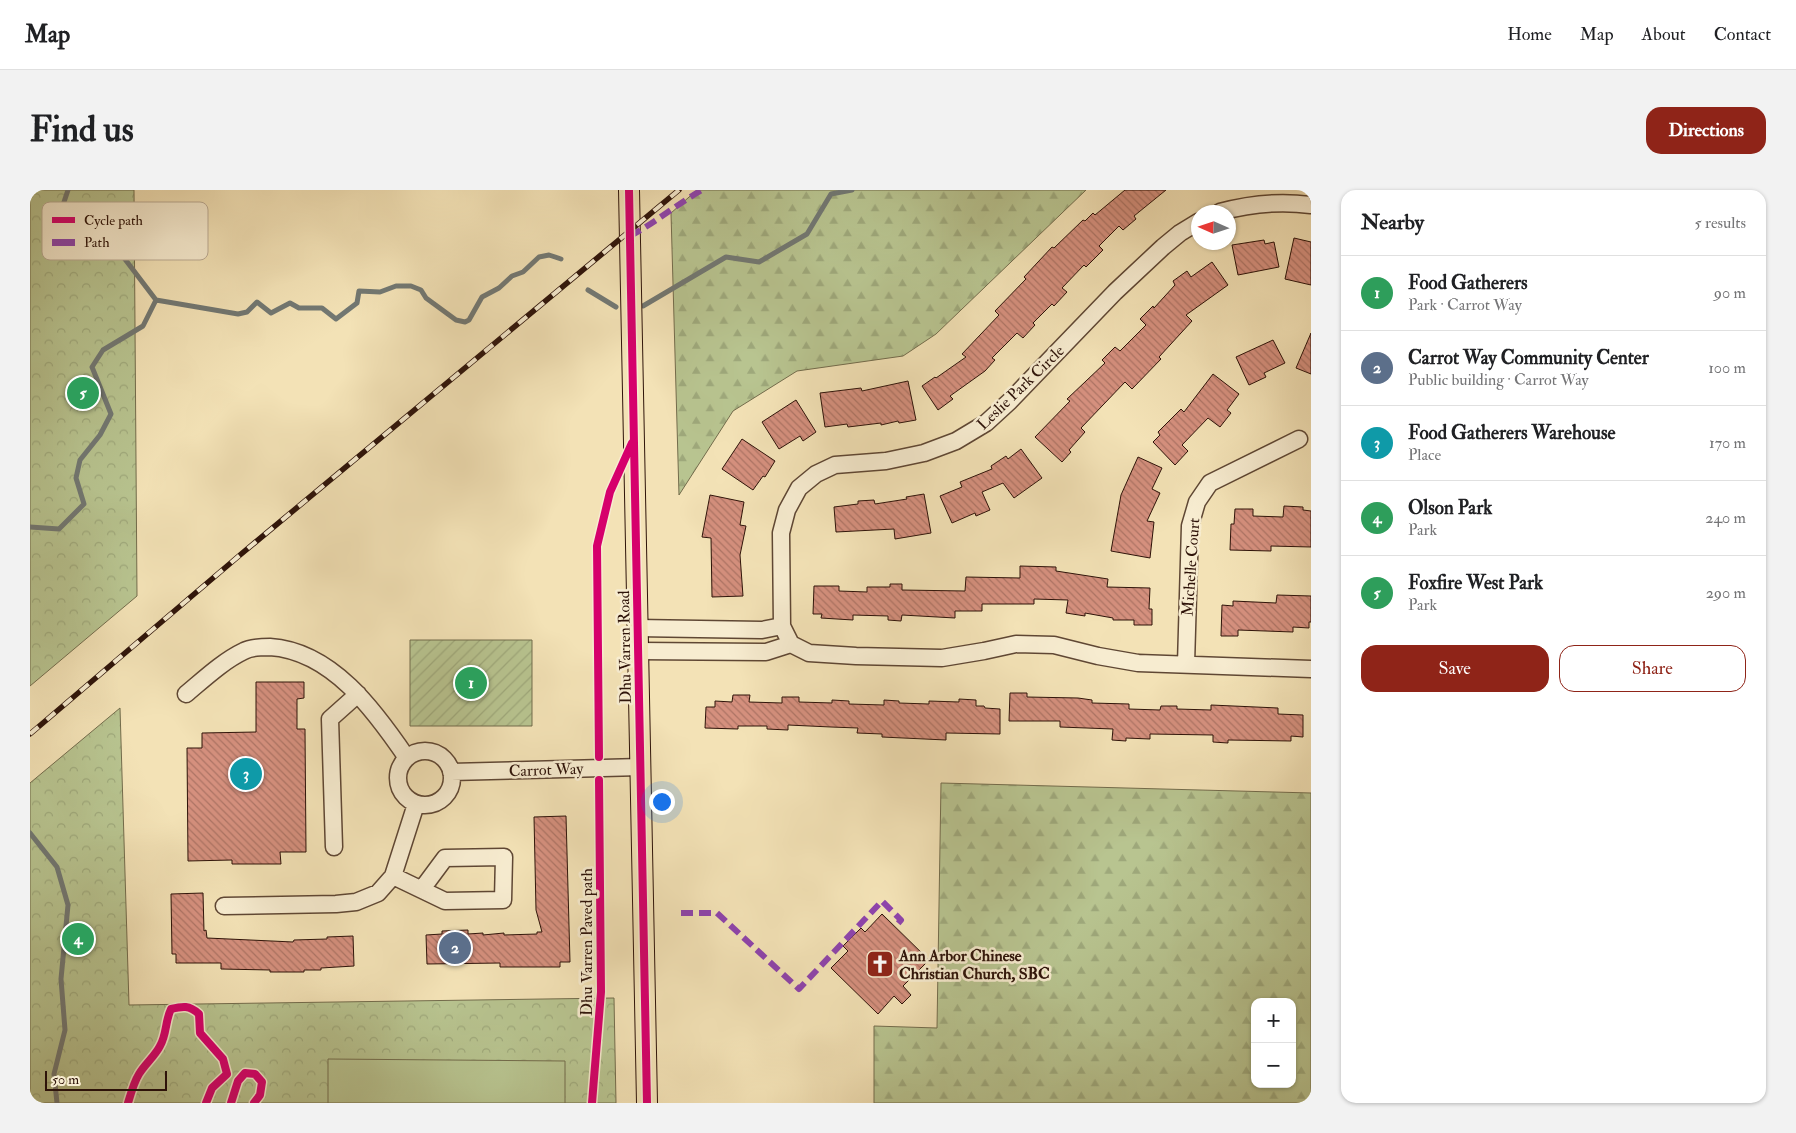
<!DOCTYPE html>
<meta charset="utf-8">
<style>
body{margin:0;font-family:"IM FELL Double Pica",serif;background:#f2f2f2;color:#202124}
.controls{position:absolute;right:15px;bottom:15px;display:grid;overflow:hidden;border-radius:10px;box-shadow:0 1px 4px #0004}
.controls button{width:45px;height:45px;display:grid;place-items:center;padding:0;border:0;border-bottom:1px solid #e0e0e0;background:#fff;color:#202124;font:25px sans-serif}
.compass{position:absolute;left:1161px;top:15px;width:45px;height:45px;border-radius:50%;background:#fff;box-shadow:0 1px 4px #0004;rotate:273deg}
.scale{position:absolute;left:15px;bottom:12px;width:122px;box-sizing:border-box;padding-left:5px;border:2px solid #2e1309;border-top:0;font-size:14px;line-height:18px;white-space:nowrap;color:#2e1309;-webkit-text-stroke:4px #f7ecd0;paint-order:stroke}
.you{position:absolute;left:631px;top:611px;width:18px;height:18px;margin:-12px;border:4px solid #fff;border-radius:50%;background:#1a73e8;box-shadow:0 0 0 8px #1a73e833}
.badge{display:grid;place-items:center;width:32px;height:32px;border-radius:50%;background:#8f2418;color:#fff;font-size:16px;font-weight:700}
.pin{position:absolute;translate:-50% -50%;border:2px solid #fff;box-shadow:0 1px 5px #0006}
.list{margin:0;padding:0;list-style:none}
h2{display:flex;justify-content:space-between;align-items:center;height:65px;margin:0;padding:0 20px;font-size:21px}
h2 small{font-size:16px;font-weight:400;color:#757577}
.list li{display:grid;grid-template-columns:32px 1fr auto;gap:15px;align-items:center;box-sizing:border-box;height:75px;padding:0 20px;border-top:1px solid #e0e0e0}
.list b{display:block;font-size:19px;white-space:nowrap}
.list p{margin:0;font-size:16px;white-space:nowrap;color:#757577}
.list em{font-size:16px;font-style:normal;color:#757577}
.actions{display:flex;gap:10px;padding:15px 20px}
.actions a{flex:1;padding:11px 0;border:1px solid #8f2418;border-radius:15px;text-align:center;font-size:18px;color:#8f2418}
.actions .main{background:#8f2418;color:#fff}
.map{position:relative;flex:none;width:1281px;height:913px;overflow:hidden;border-radius:15px}
header{display:flex;align-items:center;gap:30px;box-sizing:border-box;height:70px;padding:0 25px;background:#fff;border-bottom:1px solid #e0e0e0}
header strong{font-size:24px}
nav{display:flex;gap:28px;margin-inline-start:auto;font-size:18px}
.intro{display:flex;align-items:center;justify-content:space-between;box-sizing:border-box;height:120px;padding:0 30px}
h1{margin:0;font-size:35px}
.button{padding:12px 22px;border-radius:15px;background:#8f2418;color:#fff;font-size:18px;font-weight:700}
main{display:flex;gap:30px;padding:0 30px}
aside{flex:1;background:#fff;border-radius:15px;box-shadow:0 1px 4px #0004}
.map>svg:first-child{display:block}
.forest{fill:url(#forest-firs);stroke:#736c4c;fill-rule:evenodd}
.park{fill:url(#park-crowns);stroke:#736c4c}
.garden{fill:url(#garden-furrows);stroke:#736c4c}
.pitch{fill:#b8c490;stroke:#736c4c}
.lines{fill:none;stroke-linecap:round;stroke-linejoin:round}
.stream{stroke:#727873;stroke-width:5}
.building{fill:url(#building-back-hatch);stroke:#2e1309}
.minor-casing{stroke:#5f4734;stroke-width:19}
.major-casing{stroke:#2e1309;stroke-width:22}
.minor{stroke:#f7ecd0;stroke-width:16}
.major{stroke:#f3e2b6;stroke-width:20}
.rail-casing{stroke:#2e1309;stroke-width:5.5}
.rail{stroke:#f7ecd0;stroke-width:4;stroke-dasharray:11;stroke-linecap:butt}
.quiet{stroke:#8e44ad;stroke-width:6;stroke-dasharray:12 6;stroke-linecap:butt}
.cycleway-casing{stroke:#f7ecd0;stroke-width:11}
.cycleway{stroke:#d6006c;stroke-width:8}
.labels{text-anchor:middle;stroke-width:5;stroke-linejoin:round;paint-order:stroke}
.street-label{font-size:16px;fill:#2e1309;stroke:#f7ecd0}
.poi-label{font-size:16px;font-weight:bold;fill:#2e1309;stroke:#f7ecd0;text-anchor:start}
.key{fill:#f7ecd0;stroke:#bbab94;stroke-width:1}
.key-label{font-size:14px;fill:#2e1309}
</style>
<header>
<strong>Map</strong>
<nav><a>Home</a><a>Map</a><a>About</a><a>Contact</a></nav>
</header>
<div class="intro"><h1>Find us</h1><a class="button">Directions</a></div>
<main>
<div class="map">
<svg width="1281" height="913" viewBox="0 0 1281 913">
<defs>
<pattern id="forest-firs" width="22" height="20" patternUnits="userSpaceOnUse" patternTransform="scale(1.25)"><rect width="22" height="20" fill="#b8c490"/><path d="M5 1l3.5 6h-7zM16 11l3.5 6h-7z" fill="#9ea87b"/></pattern>
<pattern id="park-crowns" width="20" height="18" patternUnits="userSpaceOnUse" patternTransform="scale(1.25)"><rect width="20" height="18" fill="#b8c490"/><path d="M2 6a3 3 0 1 1 6 0M12 15a3 3 0 1 1 6 0" fill="none" stroke="#9ea87b"/></pattern>
<pattern id="garden-furrows" width="10" height="10" patternUnits="userSpaceOnUse" patternTransform="scale(1.25)"><rect width="10" height="10" fill="#b8c490"/><path d="M-1 1l2-2M0 10L10 0M9 11l2-2" fill="none" stroke="#9ea87b"/></pattern>
<pattern id="building-back-hatch" width="6" height="6" patternUnits="userSpaceOnUse" patternTransform="scale(1.25)"><rect width="6" height="6" fill="#d5907e"/><path d="M-1 5l2 2M0 0l6 6M5-1l2 2" fill="none" stroke="#ad7465"/></pattern>
</defs>
<rect width="100%" height="100%" fill="#f3e2b6"/>
<filter id="stains"><feTurbulence type="fractalNoise" baseFrequency=".004" numOctaves="4"/><feColorMatrix values="0 0 0 0 .2 0 0 0 0 .09 0 0 0 0 .02 0 0 0 .5 -.17"/></filter>
<radialGradient id="worn" r=".72"><stop offset=".6" stop-color="#630" stop-opacity="0"/><stop offset="1" stop-color="#630" stop-opacity=".3"/></radialGradient>
<!-- forest -->
<path class="forest" d="M667,0h389l-150,144 -33,22 -106,15 -64,40 -54,84 -8,-282z
M911,593l370,10v310h-437v-77l63,2zM1225,812h37v82h-37z"/>
<!-- park -->
<path class="park" d="M0,0h104l3,406 -107,90z
M90,518l9,297 485,-7 2,105h-586v-320z"/>
<!-- garden -->
<path class="garden" d="M380,450h122v86h-122z"/>
<!-- pitch -->
<path class="pitch" d="M298,869l237,2v42h-237z"/>
<g class="lines">
<!-- stream -->
<path class="stream" d="M38,0l-5,15 18,15 15,1 60,79
M558,100l28,17
M613,116l83,-49 33,5 48,-28 24,-40 21,-4
M0,337l29,2 25,-25 -8,-26 4,-18 20,-25 11,-21 -19,-47 11,-17 40,-24 13,-26 82,14 9,-2 10,-10 14,11 19,-10 9,5h23l14,11 21,-16 2,-12 21,1 16,-6h15l10,4 5,8 30,22 9,2 4,-2 13,-23 17,-9 13,-12 11,-4 16,-15 10,-2 12,4
M0,643l27,34 11,38 -7,74 4,51 -11,44 3,29"/>
</g>
<!-- building -->
<path class="building" d="M1095,0h41l-32,26 2,3 -13,11 -4,-4 -20,20 4,4 -17,17 -2,-2 -22,23 5,4 -13,14 -2,-2 -19,19 2,2 -12,13 -6,-5 -25,25 3,2 -10,11 -35,25 3,3 -15,11 -16,-24 13,-9 1,1 30,-21 -4,-3 37,-39 -4,-4 31,-32 -2,-2 28,-30 2,1 29,-28 2,1 8,-8 2,2z
M1264,48l17,4v43l-26,-6z
M1234,50l1,4 9,-2 5,25 -41,8 -6,-30z
M1182,72l16,23 -42,30 6,6 -33,36 2,2 -29,30 -7,-7 -44,46 4,4 -16,18 2,2 -9,10 -27,-25 35,-36 -3,-2 38,-36 -3,-3 13,-13 5,4 26,-26 -6,-6 13,-13 1,2 21,-23 -2,-4 14,-10 4,6z
M1281,143v41l-15,-6z
M1243,150l12,23 -21,10 2,4 -17,8 -13,-28z
M1183,184l26,20 -12,16 4,3 -11,14 -12,-9 -26,27 6,6 -13,14 -22,-23 7,-7 -2,-3 23,-23 3,3z
M878,191l8,39 -17,3 -1,-2 -17,4v-2l-33,4 -1,-3 -22,3 -5,-34 41,-5 1,3z
M766,210l20,32 -13,9 -3,-5 -21,13 -17,-27z
M712,249l33,22 -10,16 -2,-1 -10,14 -31,-21z
M991,259l21,29 -28,20 -11,-15 -21,9 8,18 -14,6 -1,-3 -23,10 -12,-27 22,-9 -2,-5 32,-13 -1,-3 15,-10 2,3z
M1108,267l24,11 -10,21 8,4 -13,28 7,1 -4,36 -39,-7 10,-56z
M894,304l7,39 -36,6 -1,-10 -58,3 -2,-25 24,-3v-3l16,-1 1,4 32,-5 -1,-2z
M680,305l34,7 -4,23 6,1 -6,29 3,41 -31,1 -1,-59 -9,-1z
M1254,316l19,1v3l8,1v36l-40,-1v5l-41,-1 1,-26h3l1,-15h18v7l30,1z
M990,376l36,1v4l52,8 -1,8 43,1 -1,21h3v16h-18v-5h-21v-2l-28,-5v3l-19,-3 2,-13 -34,-1v5h-52v7h-27v7l-53,-3 -1,6 -13,-1v-4l-35,-1v5l-32,-2 1,-4h-9l1,-28h25v5l28,1v-5h23v-3h12v6l63,1 1,-14 54,1z
M1247,405l34,1v26h-2v6l-16,-1v5l-55,-2v6h-17l1,-31 11,1v-5l43,2z
M226,492h48v16l-7,1v30h8l1,123h-26l1,12h-49v-4l-44,1 -1,-113h15v-15l54,-1z
M980,503h17v4l51,1 14,2v3l37,1v5l31,1 1,-4h16v3l34,1v-5l67,3v6l25,1v22l-12,-1v5l-63,-1v3l-15,-1v-7l-63,-1v5l-24,-1v3l-14,-1 1,-11 -53,-2v-6h-51z
M703,505h17l-1,7 33,1v-6h17v5l33,1v-3l17,1v3l35,1v-5l15,1v2l30,1v-3l30,1v-3l17,1v6h8l1,2 15,1v25l-54,-1v7l-64,-3v-3l-25,-1 1,-5 -27,-1 -43,-2v5l-21,-1v-3h-29v3l-33,-1 1,-21h9v-6l17,1z
M536,626l4,146h-10v5h-60v-4l-73,1 -1,-29 16,-1v-3l26,-1v4l15,-1v2l21,-2v2l33,-1v-2h5l-6,-22 -2,-93z
M173,703l1,38 2,-1 1,8 86,4 1,-2 33,-1v-2l26,-1 1,30 -33,2v2h-17v2h-34v-2l-49,-1v-6h-45v-9h-4l-1,-60z
M852,724l47,46 -26,26 8,9 -9,9 -8,-8 -16,18 -47,-46 17,-17 -5,-5 18,-18 4,4z"/>
<g class="lines">
<!-- minor casing -->
<g class="minor-casing">
<path id="minor" d="M1190,22c29,-8 61,-11 91,-7
M1168,32l-18,11 -17,14 -48,45 -105,109 -24,22 -30,18 -32,12 -38,8 -51,4 -19,9 -17,14 -12,22 -6,23 1,93 9,18 18,9 47,3 86,2 42,-7 32,-7 38,1 44,11 40,7 173,6
M607,438l125,2 20,-4
M608,461l128,1 25,-8
M1156,474l4,-138 7,-24 13,-19 89,-44
M156,504c18,-15 37,-33 58,-43 7,-4 18,-4 26,-4 62,4 105,64 137,111
M368 588a27 27 0 1 1 54 0a27 27 0 1 1-54 0Z
M421,582l190,-5
M304,657l-4,-128 28,-25
M363,686l52,25 58,-1 1,-43 -59,1 -23,31
M194,716l112,-2 20,-2 22,-9 15,-17 23,-72"/>
</g>
<!-- major casing -->
<g class="major-casing">
<path id="major" d="M599,0l18,913"/>
</g>
<!-- minor -->
<use href="#minor" class="minor"/>
<!-- major -->
<use href="#major" class="major"/>
<!-- rail casing -->
<g class="rail-casing">
<path id="rail" d="M0,544l210,-179 439,-365"/>
</g>
<!-- rail -->
<use href="#rail" class="rail"/>
<!-- quiet -->
<path class="quiet" d="M600,46c25,-13 47,-32 72,-46
M651,723h36l82,76 83,-88 19,19 -6,7"/>
<!-- cycleway casing -->
<g class="cycleway-casing">
<path id="cycleway" d="M599,0l18,913
M569,567l-2,-211 13,-54 22,-49
M98,913c3,-10 6,-21 11,-29 6,-10 16,-18 21,-28 7,-12 5,-25 11,-37 12,-3 18,-4 28,5l1,19 23,26 4,15 -15,14 -6,15
M201,913l7,-22 7,-8 10,1 7,8 -2,13 -6,8
M562,913l9,-111 -2,-212"/>
</g>
<!-- cycleway -->
<use href="#cycleway" class="cycleway"/>
</g>
<!-- icons -->
<defs>
<g id="church-square" transform="scale(1.4375)"><rect x="-9" y="-9" width="18" height="18" rx="4" fill="#8f2418" stroke="#f7ecd0"/><path d="M-1.2-6h2.4v3.5h3.3v2.4h-3.3V6h-2.4V-.1h-3.3v-2.4h3.3Z" fill="#fff"/></g>
</defs>
<g fill-rule="evenodd">
<use href="#church-square" x="850" y="774"/>
</g>
<g class="labels">
<!-- street labels -->
<g class="street-label">
<text transform="translate(990 197) rotate(-44)" y="6">Leslie Park Circle</text>
<text transform="translate(1160 377) rotate(-86)" y="6">Michelle Court</text>
<text transform="translate(594 457) rotate(-91)" y="6">Dhu Varren Road</text>
<text transform="translate(516 579) rotate(-2)" y="6">Carrot Way</text>
<text transform="translate(556 752) rotate(-90)" y="6">Dhu Varren Paved path</text>
</g>
<!-- poi labels -->
<g class="poi-label">
<text x="869" y="771">Ann Arbor Chinese<tspan x="869" dy="18">Christian Church, SBC</tspan></text>
</g>
</g>
<!-- legend -->
<rect x="12" y="12" width="166" height="58" rx="8" class="key"/>
<rect x="22" y="27" width="23" height="6" fill="#d6006c"/>
<rect x="22" y="49" width="23" height="7" fill="#8e44ad"/>
<g class="key-label">
<text x="54" y="35">Cycle path</text>
<text x="54" y="57">Path</text>
</g>
<rect width="100%" height="100%" filter="url(#stains)"/>
<rect width="100%" height="100%" fill="url(#worn)"/>
</svg>
<div class="controls">
<button>+</button>
<button>−</button>
</div>
<svg class="compass" viewBox="-18 -18 36 36"><path d="M0-13l5 13h-10z" fill="#e53935"/><path d="M0 13l5-13h-10z" fill="#757577"/></svg>
<div class="scale">50 m</div>
<div class="you"></div>
<div class="pin badge" style="left:441px;top:493px;background:#2e9e5b">1</div>
<div class="pin badge" style="left:425px;top:758px;background:#5c6f8a">2</div>
<div class="pin badge" style="left:216px;top:584px;background:#0f9aa8">3</div>
<div class="pin badge" style="left:48px;top:749px;background:#2e9e5b">4</div>
<div class="pin badge" style="left:53px;top:203px;background:#2e9e5b">5</div>
</div>
<aside>
<h2>Nearby<small>5 results</small></h2>
<ul class="list">
<li><span class="badge" style="background:#2e9e5b">1</span><div><b>Food Gatherers</b><p>Park · Carrot Way</p></div><em>90 m</em></li>
<li><span class="badge" style="background:#5c6f8a">2</span><div><b>Carrot Way Community Center</b><p>Public building · Carrot Way</p></div><em>100 m</em></li>
<li><span class="badge" style="background:#0f9aa8">3</span><div><b>Food Gatherers Warehouse</b><p>Place</p></div><em>170 m</em></li>
<li><span class="badge" style="background:#2e9e5b">4</span><div><b>Olson Park</b><p>Park</p></div><em>240 m</em></li>
<li><span class="badge" style="background:#2e9e5b">5</span><div><b>Foxfire West Park</b><p>Park</p></div><em>290 m</em></li>
</ul>
<div class="actions"><a class="main">Save</a><a>Share</a></div>
</aside>
</main>
